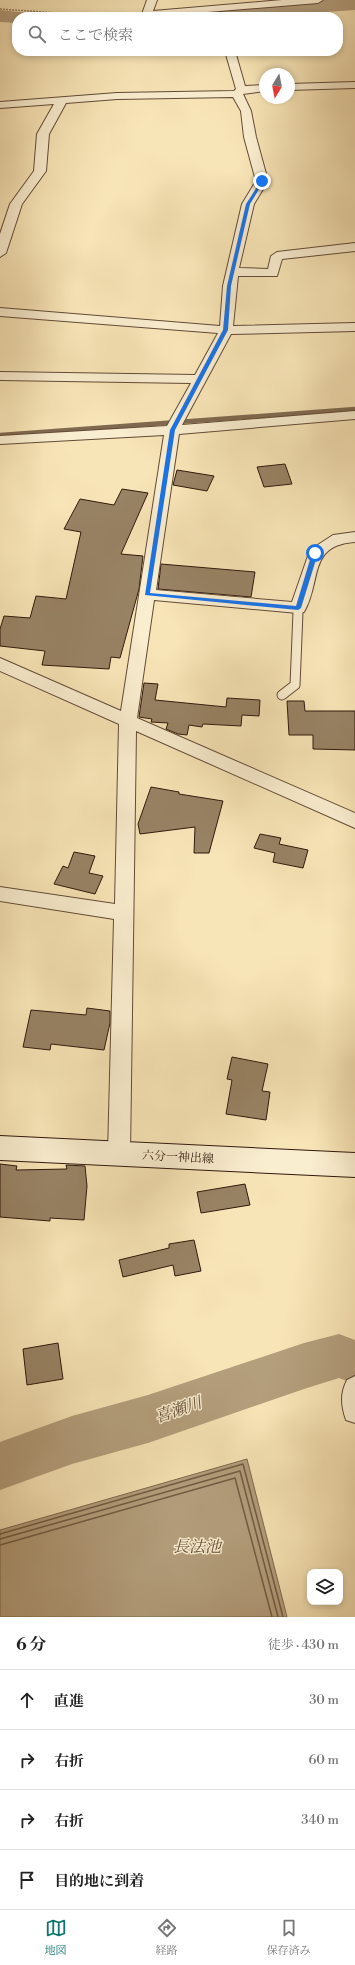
<!DOCTYPE html>
<html lang="ja">
<meta charset="utf-8">
<style>
body{margin:0;font-family:"Libre Bodoni","Noto Serif JP",serif;background:#f6f6f6;color:#222}
.controls{position:absolute;right:12px;bottom:12px;display:grid;overflow:hidden;border-radius:8px;box-shadow:0 2px 6px #0003}
.controls button{width:36px;height:36px;display:grid;place-items:center;padding:0;border:0;border-bottom:1px solid #e0e0e0;background:#fff;color:#222;font:20px sans-serif}
.compass{position:absolute;left:259px;top:68px;width:36px;height:36px;border-radius:50%;background:#fff;box-shadow:0 2px 6px #0003;rotate:190deg}
.stop{position:absolute;width:12px;height:12px;margin:-9px;border:3px solid #1a73e8;border-radius:50%;background:#fff}
.stop.end{background:#1a73e8;border-color:#fff;box-shadow:0 1px 4px #0008}
.list{margin:0;padding:0;list-style:none}
h2{display:flex;justify-content:space-between;align-items:center;height:52px;margin:0;padding:0 16px;font-size:17px}
h2 small{font-size:13px;font-weight:400;color:#767676}
.list li{display:grid;grid-template-columns:26px 1fr auto;gap:12px;align-items:center;box-sizing:border-box;height:60px;padding:0 16px;border-top:1px solid #e0e0e0}
.list b{display:block;font-size:15px;white-space:nowrap}
.list em{font-size:13px;font-style:normal;color:#767676}
.icon{flex:none;width:22px;height:22px;fill:none;stroke:currentColor;stroke-width:2;stroke-linecap:round;stroke-linejoin:round}
.map{position:relative;flex:none;width:355px;height:1617px;overflow:hidden}
.search{position:absolute;background:#fff;box-shadow:0 2px 6px #0003;left:12px;right:12px;top:12px;height:44px;display:flex;align-items:center;gap:10px;box-sizing:border-box;padding:0 14px;border-radius:16px;color:#767676;font-size:15px}
.sheet{height:292px;background:#fff}
nav{display:flex;justify-content:space-around;align-items:center;box-sizing:border-box;height:56px;border-top:1px solid #e0e0e0;background:#fff;font-size:11px;color:#767676}
nav a{display:grid;justify-items:center;gap:2px}
nav .on{color:#0f766e}
.map>svg:first-child{display:block}
.water{fill:#b49f7d;stroke:#7f6950}
.lines{fill:none;stroke-linecap:round;stroke-linejoin:round}
.shore{stroke:#725c44;stroke-width:1.5}
.stream{stroke:#7f6950;stroke-width:4.5}
.river{fill:#b49f7d;fill-rule:evenodd}
.building{fill:#988365;stroke:#30180c}
.service-far1-casing{stroke:#624b37;stroke-width:8}
.service-casing{stroke:#624b37;stroke-width:11}
.minor-casing{stroke:#624b37;stroke-width:2}
.secondary-casing{stroke:#30180c;stroke-width:2}
.path{stroke:#30180c;stroke-width:1.5;stroke-dasharray:0.5 1;stroke-linecap:butt}
.service-far1{stroke:#faeed0;stroke-width:7}
.service{stroke:#faeed0;stroke-width:9}
.minor{fill:#faeed0;fill-rule:evenodd}
.secondary{fill:#faeed0;fill-rule:evenodd}
.route{fill:#1a73e8}
.labels{text-anchor:middle;stroke-width:3;stroke-linejoin:round;paint-order:stroke}
.street-label{font-size:12px;fill:#30180c;stroke:#faeed0}
.near-water-label{font-size:16px;font-style:italic;fill:#654e39;stroke:#faeed0}
</style>
<div class="map">
<svg width="355" height="1617" viewBox="0 0 355 1617">
<rect width="100%" height="100%" fill="#f8e5b7"/>
<filter id="stains"><feTurbulence type="fractalNoise" baseFrequency=".005" numOctaves="4"/><feColorMatrix values="0 0 0 0 .2 0 0 0 0 .09 0 0 0 0 .02 0 0 0 .5 -.17"/></filter>
<radialGradient id="worn" r=".72"><stop offset=".6" stop-color="#630" stop-opacity="0"/><stop offset="1" stop-color="#630" stop-opacity=".3"/></radialGradient>
<!-- water -->
<path class="water" d="M247,1459l40,158h-287v-87z"/>
<g class="lines">
<!-- shore -->
<path class="shore" d="M0,1534l243,-70 40,153
M0,1539l240,-68 38,146
M0,1545l235,-67 37,139"/>
<!-- stream -->
<path class="stream" d="M0,435l355,-26"/>
<!-- river -->
<path class="river" d="M321,0h34v10l-100,7h-56l3,-4 7,-2z
M0,10l28,3 3,4h-14v6l-17,-1z
M339,1334l16,6v44l-16,-6 -35,11 -156,54 -76,21 -72,26v-48l72,-26 76,-21 156,-52z"/>
</g>
<!-- building -->
<path class="building" d="M285,464l7,20 -28,3 -7,-20z
M177,470l37,6 -7,15 -34,-6z
M122,489l26,4 -27,61 22,2 -4,33 -19,69 -9,-1 -2,12 -67,-4 3,-14 -45,-5v-17l4,-13 26,2 6,-22 30,3 15,-67 -17,-3 16,-30 34,6z
M161,564l94,8 -4,25 -93,-8z
M144,683l14,1 -3,16 71,7 1,-9 33,2 -1,16 -17,-1 -1,11 -38,-2 -1,3 -13,-2 -2,10 -9,-1 -12,-5 2,-6 -17,-1 1,-3 -13,-2z
M287,701h17l1,10h50v39l-42,-1v-14h-24z
M151,787l28,5v2l44,7 -14,52h-15l1,-26 -55,7 -2,-10z
M260,834l21,4 -2,6 29,6 -5,18 -30,-6 2,-9 -21,-5z
M74,852l21,4 -6,17 14,3 -8,18 -41,-10 9,-18 5,2z
M87,1008l23,3v12l-6,27 -53,-6 -1,6 -27,-3 8,-37 55,5z
M232,1057l36,7 -6,27 8,1 -4,28 -40,-6 6,-34 -5,-1z
M0,1164l17,2 -1,4 51,-1 -1,-4 19,1 2,20 -3,34 -34,-2v3l-50,-4z
M245,1184l5,21 -49,8 -4,-21z
M194,1240l7,31 -26,5 -2,-11 -50,12 -4,-17 50,-12v-4z
M58,1343l5,36 -36,6 -4,-36z"/>
<g class="lines">
<!-- service-far1 casing -->
<g class="service-far1-casing">
<path id="service-far1" d="M298,613v-5"/>
</g>
<!-- service casing -->
<g class="service-casing">
<path id="service" d="M282,695l13,-10 3,-73"/>
</g>
<!-- minor casing -->
<g class="minor-casing">
<path id="minor" d="M147,0h10l-4,11 129,-11h41l-5,3 -171,14 -5,-3z
M225,51h10l10,35 20,-1v6l-22,3 8,17 5,26 12,44 -14,23 -15,64 29,1 3,-13 6,-4 78,-9v8l-73,8 -5,17h-39l-5,50 122,-3v8l-124,3 -49,91 173,-14v8l-176,15 -23,156 136,12 18,-52 23,-15 22,-3v10c-48,3 -33,40 -51,70l-6,1 -144,-13 -17,118 218,95v15l-219,-97 -6,423 -3,7 -8,3 -8,-3 -3,-7 6,-235 -114,-18v-14l115,17 4,-180 -119,-53v-13l121,53 43,-276 -164,9v-8l167,-10 24,-43 -191,-3v-8l195,3 23,-42 -218,-17v-8l220,18 3,-40 19,-82 14,-23 -12,-44 -3,-26 -8,-14 -116,2 -51,4 -17,31 -3,37 -24,33 -16,49 -6,4v-23l10,-30 24,-33 3,-37 17,-30 -54,4v-6l117,-9 117,-2 2,-2z
M355,82v6l-66,2v-6z
M355,1376v47l-9,-3c-5,-15 -6,-26 1,-40z"/>
</g>
<!-- secondary casing -->
<g class="secondary-casing">
<path id="secondary" d="M0,1136l355,17v24l-355,-17z"/>
</g>
<!-- path -->
<path class="path" d="M0,9l99,7h34"/>
<!-- service-far1 -->
<use href="#service-far1" class="service-far1"/>
<!-- service -->
<use href="#service" class="service"/>
<!-- minor -->
<use href="#minor" class="minor"/>
<!-- secondary -->
<use href="#secondary" class="secondary"/>
</g>
<!-- route -->
<path class="route" d="M262,179l2,2 -14,23 -19,82 -3,44 -53,100 -25,163 146,13 16,-53 3,-2 3,2 -17,55 -3,2 -153,-15 25,-165 53,-100 4,-44 19,-82z"/>
<g class="labels">
<!-- street labels -->
<g class="street-label">
<text transform="translate(178 1157) rotate(3)" y="4">六分一神出線</text>
</g>
<!-- near-water labels -->
<g class="near-water-label">
<text transform="translate(178 1409) rotate(-19)" y="6">喜瀬川</text>
<text x="197" y="1552">長法池</text>
</g>
</g>
<rect width="100%" height="100%" filter="url(#stains)"/>
<rect width="100%" height="100%" fill="url(#worn)"/>
</svg>
<div class="controls">
<button><svg class="icon" aria-label="layers" viewBox="0 0 24 24"><path d="M12 4l9 5-9 5-9-5zM3 14l9 5 9-5"/></svg></button>
</div>
<svg class="compass" viewBox="-18 -18 36 36"><path d="M0-13l5 13h-10z" fill="#e53935"/><path d="M0 13l5-13h-10z" fill="#767676"/></svg>
<div class="stop" style="left:315px;top:553px"></div>
<div class="stop end" style="left:262px;top:181px"></div>
<div class="search"><svg class="icon" aria-label="search" viewBox="0 0 24 24"><circle cx="10" cy="10" r="6"/><path d="M15 15l6 6"/></svg>ここで検索</div>
</div>
<section class="sheet">
<h2>6 分<small>徒歩 · 430 m</small></h2>
<ul class="list">
<li><svg class="icon" aria-label="ahead" viewBox="0 0 24 24"><path d="M12 20V5M6 11l6-6 6 6"/></svg><div><b>直進</b></div><em>30 m</em></li>
<li><svg class="icon" aria-label="right" viewBox="0 0 24 24"><path d="M7 20v-9h11M14 6l5 5-5 5"/></svg><div><b>右折</b></div><em>60 m</em></li>
<li><svg class="icon" aria-label="right" viewBox="0 0 24 24"><path d="M7 20v-9h11M14 6l5 5-5 5"/></svg><div><b>右折</b></div><em>340 m</em></li>
<li><svg class="icon" aria-label="arrive" viewBox="0 0 24 24"><path d="M6 21V4h12l-3 4 3 4H6"/></svg><div><b>目的地に到着</b></div></li>
</ul>
</section>
<nav>
<a class="on"><svg class="icon" aria-label="map" viewBox="0 0 24 24"><path d="M3 6l6-2 6 2 6-2v14l-6 2-6-2-6 2zM9 4v14M15 6v14"/></svg>地図</a>
<a><svg class="icon" aria-label="directions" viewBox="0 0 24 24"><path d="M12 3l9 9-9 9-9-9zM9 14v-3h6M13 9l2 2-2 2"/></svg>経路</a>
<a><svg class="icon" aria-label="saved" viewBox="0 0 24 24"><path d="M7 4h10v16l-5-4-5 4z"/></svg>保存済み</a>
</nav>
